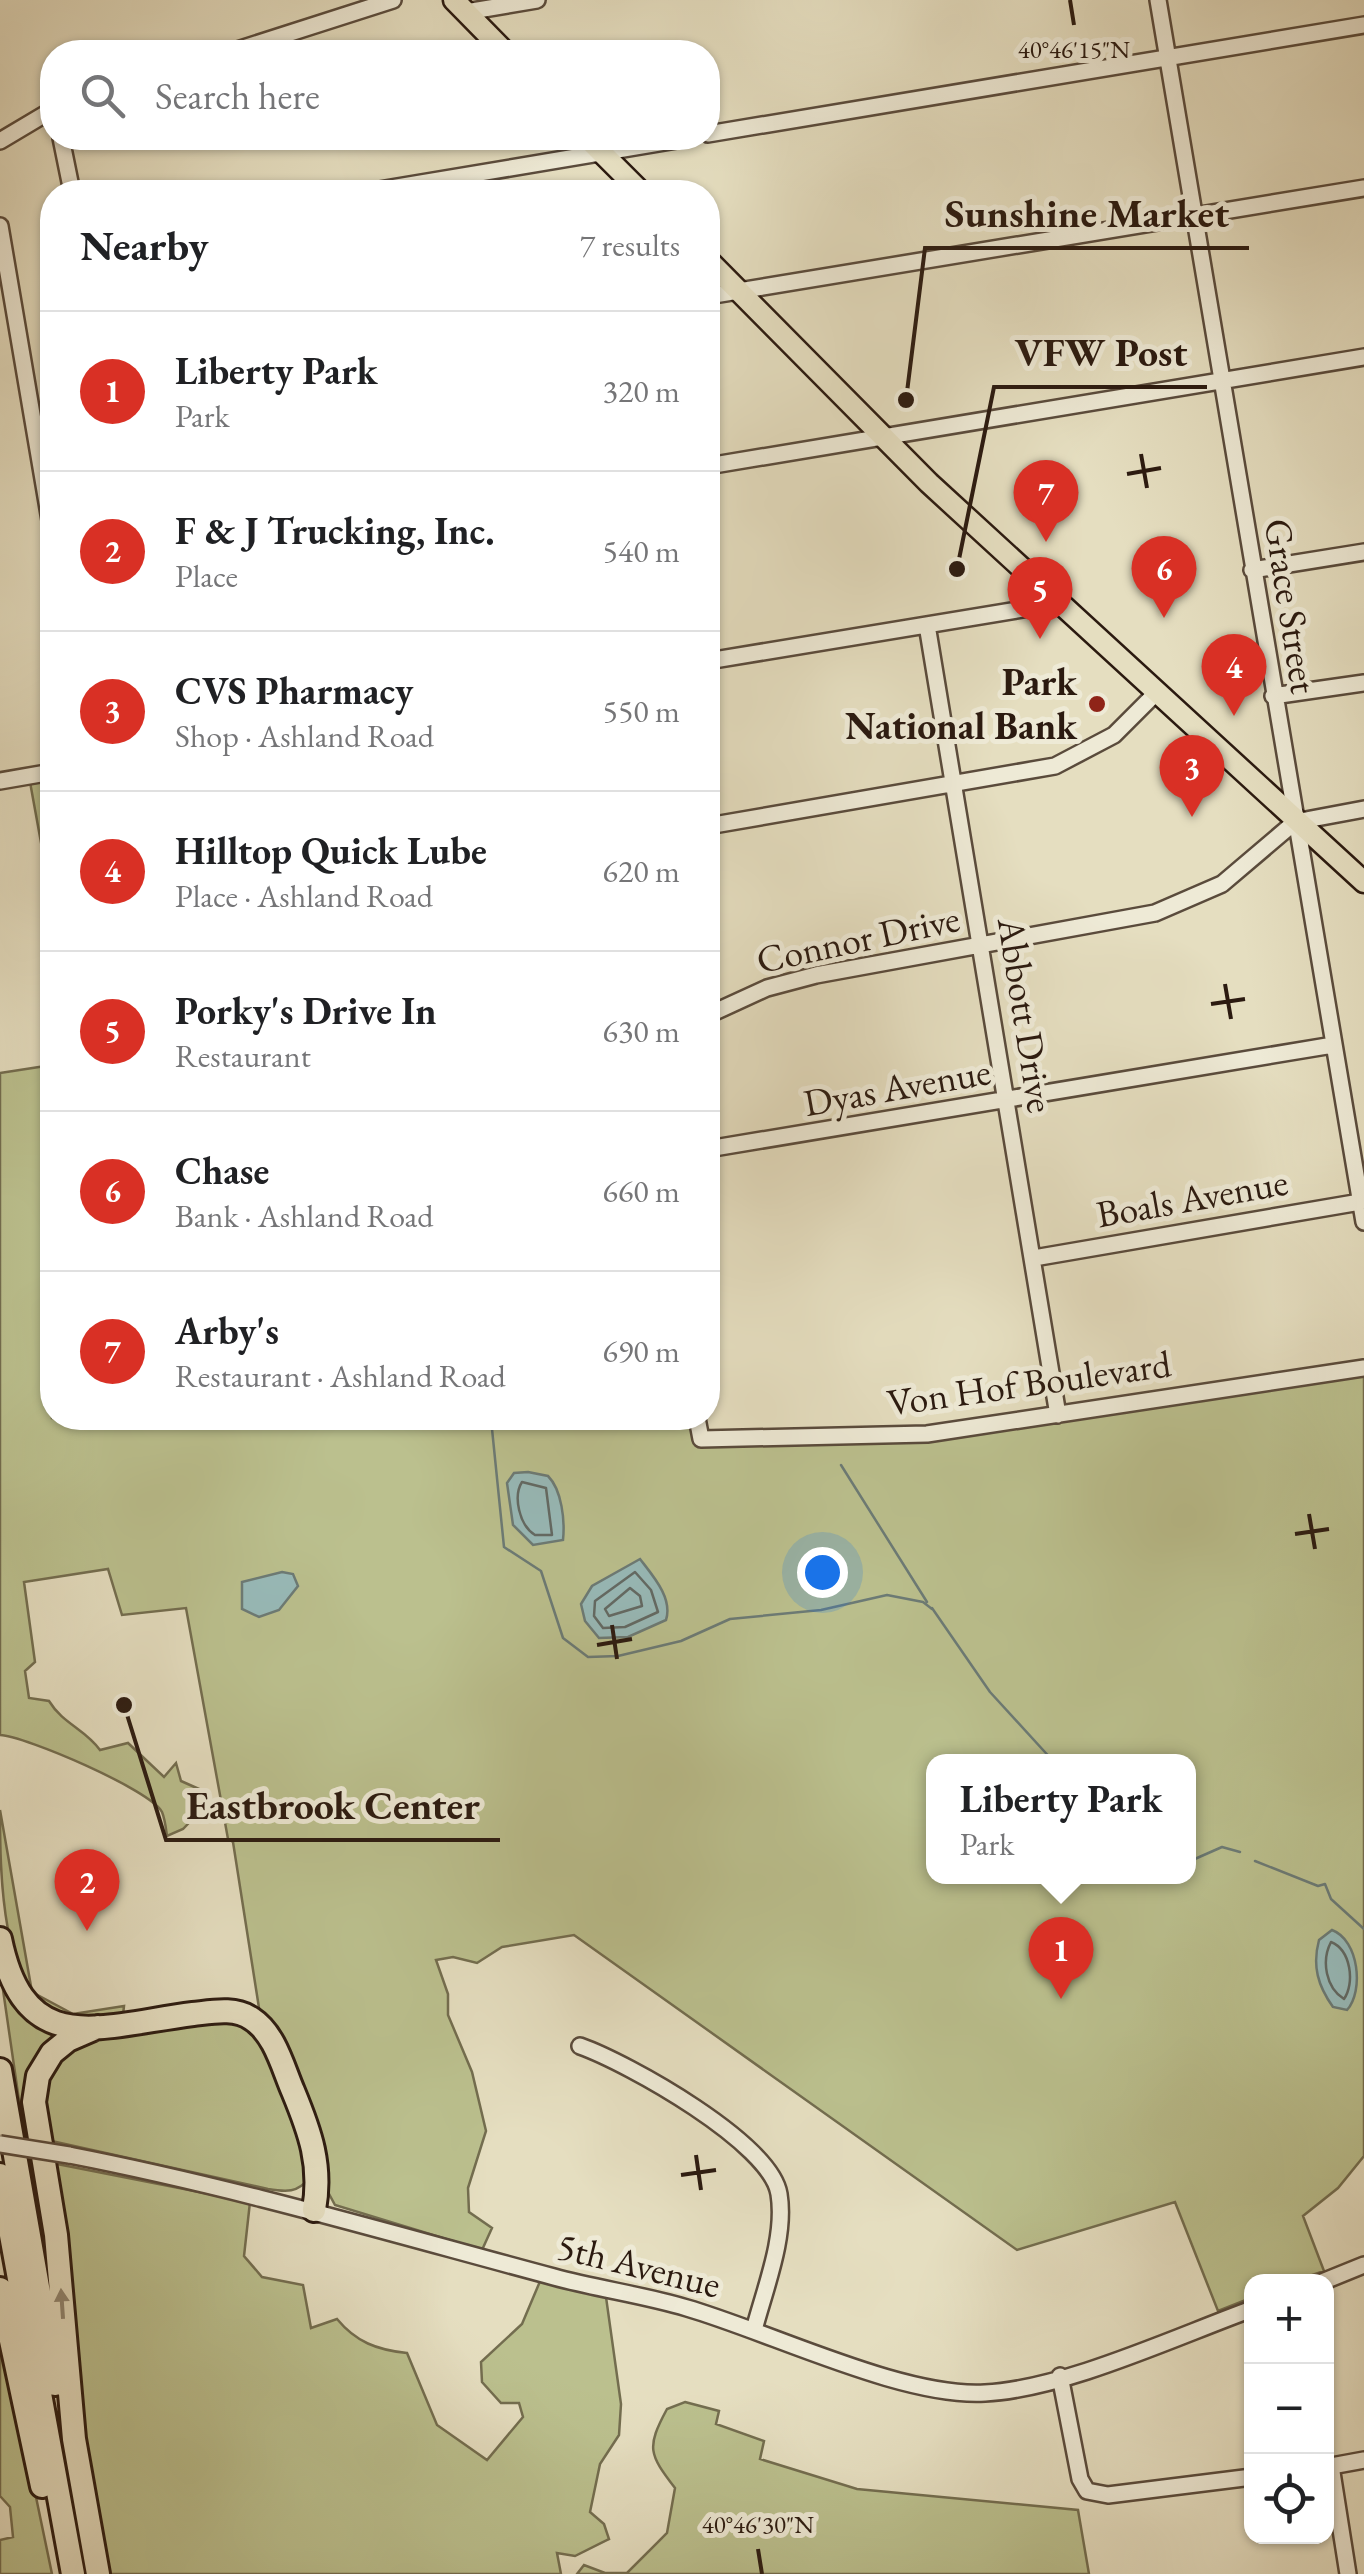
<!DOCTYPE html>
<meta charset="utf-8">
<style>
body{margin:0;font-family:"EB Garamond",serif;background:#f6f6f6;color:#202124}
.controls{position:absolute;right:30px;bottom:30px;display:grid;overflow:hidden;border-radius:20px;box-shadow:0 2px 8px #0004}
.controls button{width:90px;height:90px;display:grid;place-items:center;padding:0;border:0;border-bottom:2px solid #e0e0e0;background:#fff;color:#202124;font:50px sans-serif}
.you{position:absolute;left:822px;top:1572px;width:35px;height:35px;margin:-25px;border:8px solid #fff;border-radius:50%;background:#1a73e8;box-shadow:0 0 0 15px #1a73e833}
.badge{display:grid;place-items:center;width:65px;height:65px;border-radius:50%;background:#d93025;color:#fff;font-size:32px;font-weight:700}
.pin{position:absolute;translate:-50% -82px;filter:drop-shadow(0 2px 5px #0008)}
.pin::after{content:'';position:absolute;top:52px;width:35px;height:30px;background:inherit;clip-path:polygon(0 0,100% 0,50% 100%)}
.popup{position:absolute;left:926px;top:1754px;width:270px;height:130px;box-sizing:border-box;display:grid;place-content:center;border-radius:20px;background:#fff;filter:drop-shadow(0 2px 8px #0005);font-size:32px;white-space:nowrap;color:#757577}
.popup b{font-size:38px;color:#202124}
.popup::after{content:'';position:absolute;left:50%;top:100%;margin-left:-20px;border:20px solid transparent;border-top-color:#fff}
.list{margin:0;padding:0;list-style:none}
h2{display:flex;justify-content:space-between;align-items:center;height:130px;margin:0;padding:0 40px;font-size:42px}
h2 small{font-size:32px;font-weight:400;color:#757577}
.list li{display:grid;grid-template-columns:65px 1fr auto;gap:30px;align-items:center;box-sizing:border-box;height:160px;padding:0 40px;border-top:2px solid #e0e0e0}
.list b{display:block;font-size:38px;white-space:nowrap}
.list p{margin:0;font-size:32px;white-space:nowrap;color:#757577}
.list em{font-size:32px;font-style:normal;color:#757577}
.icon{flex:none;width:55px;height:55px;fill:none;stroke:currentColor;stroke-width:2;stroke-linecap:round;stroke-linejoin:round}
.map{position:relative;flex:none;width:1364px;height:2574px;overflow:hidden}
.search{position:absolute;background:#fff;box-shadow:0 2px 8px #0004;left:40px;top:40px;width:680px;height:110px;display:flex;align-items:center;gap:25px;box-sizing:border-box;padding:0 35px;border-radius:40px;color:#757577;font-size:38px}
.panel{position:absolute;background:#fff;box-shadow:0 2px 8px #0004;left:40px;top:180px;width:680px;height:1250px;border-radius:40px}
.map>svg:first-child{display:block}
.green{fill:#bbc08e;stroke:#736d4f;stroke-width:2.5;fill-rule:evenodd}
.water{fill:#98bbba;stroke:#6c7b76;stroke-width:2.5}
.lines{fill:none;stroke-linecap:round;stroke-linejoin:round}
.shore{stroke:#626a65;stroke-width:2.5}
.stream{stroke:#6c7b76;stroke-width:2.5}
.minor-casing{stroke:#5a4b3c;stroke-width:20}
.major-casing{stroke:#2b1a10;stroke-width:25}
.highway-casing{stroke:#2b1a10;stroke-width:28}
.minor{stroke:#eeead6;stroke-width:15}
.major{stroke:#e5dec0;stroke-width:20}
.highway{stroke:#e5dec0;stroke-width:22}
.minor-bridge-casing{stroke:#5a4b3c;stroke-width:20;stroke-linecap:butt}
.minor-bridge{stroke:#eeead6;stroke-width:15}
.oneway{fill:#918671}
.ticks{fill:none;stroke:#2b1a10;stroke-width:4}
.poi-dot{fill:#8f2418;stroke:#eeead6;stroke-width:4}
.labels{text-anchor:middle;stroke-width:10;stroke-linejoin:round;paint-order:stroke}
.street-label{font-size:38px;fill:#2b1a10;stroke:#eeead6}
.poi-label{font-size:38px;font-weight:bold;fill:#2b1a10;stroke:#eeead6;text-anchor:end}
.ticks-label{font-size:25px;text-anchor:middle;fill:#2b1a10;stroke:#eeead6;stroke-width:10;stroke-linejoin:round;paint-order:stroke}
.leader{fill:none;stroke:#2b1a10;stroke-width:4}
.callout-dot{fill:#2b1a10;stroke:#eeead6;stroke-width:4}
.callout-label{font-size:40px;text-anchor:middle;font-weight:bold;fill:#2b1a10;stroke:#eeead6;stroke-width:10;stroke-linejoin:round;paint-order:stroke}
</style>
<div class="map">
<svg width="1364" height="2574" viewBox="0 0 1364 2574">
<rect width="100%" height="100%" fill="#e5dec0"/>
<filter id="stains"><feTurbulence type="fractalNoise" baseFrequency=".002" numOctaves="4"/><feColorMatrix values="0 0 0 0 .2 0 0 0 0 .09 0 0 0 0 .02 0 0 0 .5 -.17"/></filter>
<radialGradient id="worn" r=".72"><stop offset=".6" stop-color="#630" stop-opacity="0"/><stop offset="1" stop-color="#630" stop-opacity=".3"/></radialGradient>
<!-- green -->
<path class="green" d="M52,778v125l-22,-121z
M52,1065v353h641l5,27 158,-3 508,-68v782l-26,32 -35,28 21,55 -29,10 -43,1 -1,16 -33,13 -43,-109 -158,48 -443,-315 -72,12 -25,16 -24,-6 -17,3 12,34v21l24,57 14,59 -18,57 1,24 23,16 -10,22 -147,-45 -7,-13 -3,-33 -55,-137 -11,-14 -26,-166 -5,-3 -42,-231 -64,7 -14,-46 -84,13 11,80 -10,9 4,27 20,3c14,23 36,28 51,49l28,-7 36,34 12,-14 5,18 18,8 4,19 -20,21 -16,7c-1,-7 -2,-17 -5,-24 -11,-22 -137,-76 -162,-77v-662zM934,1762h254v114h-254z
M0,1810l32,182 41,22 51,-8 -1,9c-19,2 -42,9 -61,3 -62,-19 -62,-151 -62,-208z
M0,1969l61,63 -9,12 -19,93 -9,-2z
M204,2021c19,0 39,-1 53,14 23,25 43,109 52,143 -11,15 -23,14 -41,11l-221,-49 -1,-62 30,-37z
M52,2163l198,39 -6,54 18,21 41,8 8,43 26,-9c19,23 40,31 70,34l30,72 50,35 36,-43 -4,-14h-18l-19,-21 -1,-20 41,-38 19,-45 65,18 15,107 -2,31 -19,29 -10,48 14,12 5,15 -34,17 -18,-3 4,21h-454l-18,-101z
M0,2324l52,250h-52v-34l13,-3 -3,-30 -10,-11z
M685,2402l34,9 -3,13 48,17 -4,18 97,30 221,21 11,64h-512l7,-9 21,8h22l40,-40 8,-45c-26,-34 -29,-40 -8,-79z"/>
<!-- water -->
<path class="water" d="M528,1472l20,4c14,14 17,45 15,64l-30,5 -20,-20 -6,-42 7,-10z
M640,1559c13,17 33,39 26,61l-38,17 -29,1 -14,-17 -4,-17 11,-18z
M282,1572l11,2 5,12 -19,24 -20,7 -17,-8v-27z
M1332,1930c27,10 32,61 15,80l-14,-3c-15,-21 -21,-41 -14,-67z"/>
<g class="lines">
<!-- shore -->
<path class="shore" d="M522,1482l24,6 6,47h-17c-16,-10 -22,-39 -13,-53z
M635,1572l16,18 7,22 -33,15 -22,1 -9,-12 1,-15z
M630,1588l10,8 2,10 -33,10 -4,-7z
M1331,1942c20,8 24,41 13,57 -18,-11 -23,-38 -13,-57z"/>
<!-- stream -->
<path class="stream" d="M491,1419l13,128 37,24 22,67 25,19 30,-1 63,-15 49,-22 91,-9 66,-15 36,7 9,7
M841,1465l86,137
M932,1608l58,84 64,70
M1255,1861l63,25 7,-2 6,15 33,30
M1188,1862l34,-15 18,5"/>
<!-- minor casing -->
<g class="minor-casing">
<path id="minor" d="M1158,0l206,1222
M466,12l71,-12
M231,52l162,-52
M708,134l656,-109
M61,138l11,54
M0,141l52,-31
M367,192l322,-54
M0,226l52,306
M708,296l656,-108
M708,466l656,-109
M1252,570l112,-18
M927,625l131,790
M708,661l351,-58
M1273,696l91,-13
M0,781l52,-9
M1295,822l69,-13
M708,826l347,-60 59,-31 42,-42
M708,1015l59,-27 49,-13 339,-62 67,-29 73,-62
M708,1149l625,-104
M1034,1258l326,-56
M697,1418l4,21 226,-5 437,-66
M580,2046c48,17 191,97 199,148 7,43 -14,94 -25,136
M69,2155c165,32 324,79 485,122 44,12 90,18 133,31 83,24 216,90 298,85 79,-4 190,-56 267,-84
M1322,2282l42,-17
M1060,2376l20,103 7,12 21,4 144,-18
M1331,2466l17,108
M1326,2467l38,-7"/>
</g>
<!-- major casing -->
<g class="major-casing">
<path id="major" d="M454,0l51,52
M587,138l54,54
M708,260l221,223 435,399"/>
</g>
<!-- highway casing -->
<g class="highway-casing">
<path id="highway" d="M0,1939c25,121 98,87 193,75 19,-2 42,-7 59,5 23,15 31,49 41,72 17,41 29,74 21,119
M0,2070l55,314
M0,2175l73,399
M0,2289l42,197
M98,2574l-24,-135 -18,-204 -22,-133 4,-26 14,-23 16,-13 30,-13"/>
</g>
<!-- minor -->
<use href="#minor" class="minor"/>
<!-- major -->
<use href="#major" class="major"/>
<!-- highway -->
<use href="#highway" class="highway"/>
<!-- minor-bridge casing -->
<g class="minor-bridge-casing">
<path id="minor-bridge" d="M0,2144l69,11"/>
</g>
<!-- minor-bridge -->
<use href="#minor-bridge" class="minor-bridge"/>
</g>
<!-- one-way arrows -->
<defs><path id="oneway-solid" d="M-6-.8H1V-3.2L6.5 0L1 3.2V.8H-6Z" transform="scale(2.5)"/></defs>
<use class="oneway" href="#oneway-solid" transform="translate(62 2304) rotate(-94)"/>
<!-- ticks -->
<path class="ticks" d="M1070,0l4,25M1141,454l6,34M1127,474l34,-6M1225,984l6,35M1211,1004l34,-5M1309,1514l6,35M1295,1534l34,-5M612,1625l5,34M597,1645l35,-6M696,2155l5,35M681,2175l35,-5M758,2549l4,25"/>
<!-- markers -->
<circle class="poi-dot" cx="1097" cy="704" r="10"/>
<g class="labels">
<!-- street labels -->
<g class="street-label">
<text transform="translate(1291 606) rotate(81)" y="13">Grace Street</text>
<text transform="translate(858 939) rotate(-12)" y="13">Connor Drive</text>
<text transform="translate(1026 1015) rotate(81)" y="13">Abbott Drive</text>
<text transform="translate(897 1087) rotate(-10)" y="13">Dyas Avenue</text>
<text transform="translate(1192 1198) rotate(-10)" y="13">Boals Avenue</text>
<text transform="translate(1029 1383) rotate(-8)" y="13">Von Hof Boulevard</text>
<text transform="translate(639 2265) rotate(14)" y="13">5th Avenue</text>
</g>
<!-- poi labels -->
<g class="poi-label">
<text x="1077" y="695">Park<tspan x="1077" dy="44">National Bank</tspan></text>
</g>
</g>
<g class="ticks-label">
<text x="1074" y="58">40°46'15"N</text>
<text x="758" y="2533">40°46'30"N</text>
</g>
<!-- callouts -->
<path class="leader" d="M906 400L925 248H1249M957 569L994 387H1207M124 1705L166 1840H500"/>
<g class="callout-dot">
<circle cx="906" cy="400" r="10"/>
<circle cx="957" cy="569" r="10"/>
<circle cx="124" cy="1705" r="10"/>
</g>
<g class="callout-label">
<text x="1087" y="227">Sunshine Market</text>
<text x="1101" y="366">VFW Post</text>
<text x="333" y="1819">Eastbrook Center</text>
</g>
<rect width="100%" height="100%" filter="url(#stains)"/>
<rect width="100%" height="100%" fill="url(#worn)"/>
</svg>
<div class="controls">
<button>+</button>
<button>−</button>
<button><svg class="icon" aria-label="locate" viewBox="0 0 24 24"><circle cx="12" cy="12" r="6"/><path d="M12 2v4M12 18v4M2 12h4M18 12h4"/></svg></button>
</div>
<div class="you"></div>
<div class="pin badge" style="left:1061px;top:1999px">1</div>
<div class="popup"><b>Liberty Park</b>Park</div>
<div class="pin badge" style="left:87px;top:1931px">2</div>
<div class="pin badge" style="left:1192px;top:817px">3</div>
<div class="pin badge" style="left:1234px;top:716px">4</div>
<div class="pin badge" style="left:1040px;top:639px">5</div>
<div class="pin badge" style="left:1164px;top:618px">6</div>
<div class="pin badge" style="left:1046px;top:542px">7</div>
<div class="search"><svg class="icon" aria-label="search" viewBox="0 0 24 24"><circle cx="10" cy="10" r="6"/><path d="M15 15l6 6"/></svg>Search here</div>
<section class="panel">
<h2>Nearby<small>7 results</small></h2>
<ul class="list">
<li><span class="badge">1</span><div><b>Liberty Park</b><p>Park</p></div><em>320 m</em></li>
<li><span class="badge">2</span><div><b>F &amp; J Trucking, Inc.</b><p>Place</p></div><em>540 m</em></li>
<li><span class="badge">3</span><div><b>CVS Pharmacy</b><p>Shop · Ashland Road</p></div><em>550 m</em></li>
<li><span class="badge">4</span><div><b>Hilltop Quick Lube</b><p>Place · Ashland Road</p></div><em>620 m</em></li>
<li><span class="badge">5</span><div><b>Porky's Drive In</b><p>Restaurant</p></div><em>630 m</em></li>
<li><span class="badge">6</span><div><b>Chase</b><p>Bank · Ashland Road</p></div><em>660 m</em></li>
<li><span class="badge">7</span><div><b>Arby's</b><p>Restaurant · Ashland Road</p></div><em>690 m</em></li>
</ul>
</section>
</div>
